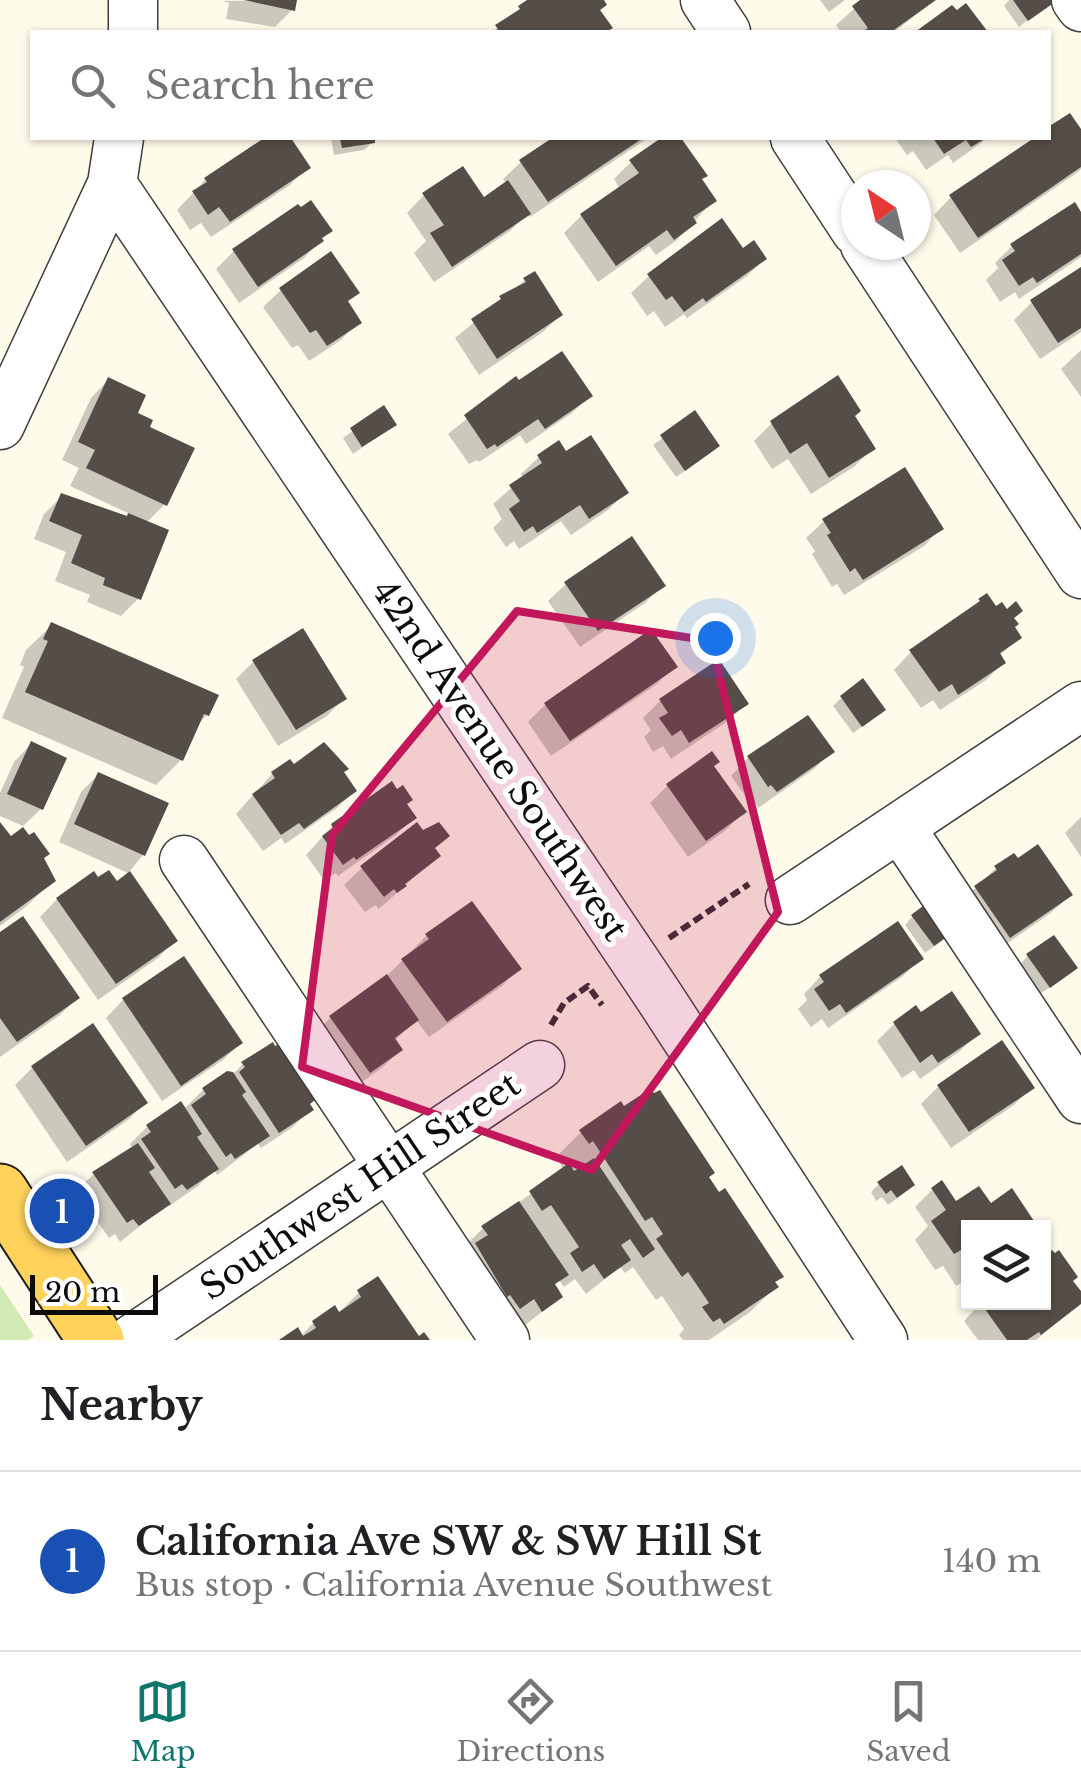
<!DOCTYPE html>
<meta charset="utf-8">
<style>
body{margin:0;font-family:"Libre Baskerville",serif;background:#f6f6f6;color:#202124}
.controls{position:absolute;right:30px;bottom:30px;display:grid;overflow:hidden;border-radius:0px;box-shadow:0 2px 8px #0004}
.controls button{width:90px;height:90px;display:grid;place-items:center;padding:0;border:0;border-bottom:2px solid #e0e0e0;background:#fff;color:#202124;font:50px sans-serif}
.compass{position:absolute;left:841px;top:170px;width:90px;height:90px;border-radius:50%;background:#fff;box-shadow:0 2px 8px #0004;rotate:325deg}
.scale{position:absolute;left:30px;bottom:25px;width:128px;box-sizing:border-box;padding-left:10px;border:5px solid #0c0c0c;border-top:0;font-size:28px;line-height:35px;white-space:nowrap;color:#0c0c0c;-webkit-text-stroke:8px #fff;paint-order:stroke}
.you{position:absolute;left:715px;top:638px;width:35px;height:35px;margin:-25px;border:8px solid #fff;border-radius:50%;background:#1a73e8;box-shadow:0 0 0 15px #1a73e833}
.badge{display:grid;place-items:center;width:65px;height:65px;border-radius:50%;background:#0f766e;color:#fff;font-size:32px;font-weight:700}
.pin{position:absolute;translate:-50% -50%;border:5px solid #fff;box-shadow:0 2px 10px #0006}
.list{margin:0;padding:0;list-style:none}
h2{display:flex;justify-content:space-between;align-items:center;height:130px;margin:0;padding:0 40px;font-size:42px}
h2 small{font-size:32px;font-weight:400;color:#757577}
.list li{display:grid;grid-template-columns:65px 1fr auto;gap:30px;align-items:center;box-sizing:border-box;height:180px;padding:0 40px;border-top:2px solid #e0e0e0}
.list b{display:block;font-size:38px;white-space:nowrap}
.list p{margin:0;font-size:32px;white-space:nowrap;color:#757577}
.list em{font-size:32px;font-style:normal;color:#757577}
.icon{flex:none;width:55px;height:55px;fill:none;stroke:currentColor;stroke-width:2;stroke-linecap:round;stroke-linejoin:round}
.map{position:relative;flex:none;width:1081px;height:1340px;overflow:hidden}
.search{position:absolute;background:#fff;box-shadow:0 2px 8px #0004;left:30px;right:30px;top:30px;height:110px;display:flex;align-items:center;gap:25px;box-sizing:border-box;padding:0 35px;border-radius:0px;color:#757577;font-size:38px}
.sheet{height:310px;background:#fff}
nav{display:flex;justify-content:space-around;align-items:center;box-sizing:border-box;height:140px;border-top:2px solid #e0e0e0;background:#fff;font-size:28px;color:#757577}
nav a{display:grid;justify-items:center;gap:5px}
nav .on{color:#0f766e}
.map>svg:first-child{display:block}
.park{fill:#d2ebb4}
.shadow{fill:#0003}
.building{fill:#554d48}
.lines{fill:none;stroke-linecap:round;stroke-linejoin:round}
.minor-casing{stroke:#3f3f3f;stroke-width:51}
.major-casing{stroke:#1d1d1d;stroke-width:59}
.path{stroke:#2e2e2e;stroke-width:6;stroke-dasharray:10 5;stroke-linecap:butt}
.minor{stroke:#fff;stroke-width:48}
.major{stroke:#ffd25c;stroke-width:55}
.marked{fill:#c2185b;fill-opacity:0.2;stroke:#c2185b;stroke-width:8;stroke-linejoin:round}
.labels{text-anchor:middle;stroke-width:10;stroke-linejoin:round;paint-order:stroke}
.street-label{font-size:35px;fill:#0c0c0c;stroke:#fff}
</style>
<div class="map">
<svg width="1081" height="1340" viewBox="0 0 1081 1340">
<rect width="100%" height="100%" fill="#fffbeb"/>
<!-- park -->
<path class="park" d="M0,1285l34,51 -6,4h-28z"/>
<!-- shadow -->
<path class="shadow" d="M294,0l-2,10 -17,17 -49,-8 3,-16 -7,-2z
M532,0h69l-3,11 11,17 -4,4h-113z
M820,0h25l-16,12z
M864,0h71l-41,32h-53l-5,-7z
M1009,0h43l-33,27 -15,-21z
M1081,134v35l-3,3 -118,81 -26,-38 17,-18 87,-59z
M269,138h19l19,29 -17,18 -79,52 -10,-14 -11,7 -13,-20 29,-31z
M331,138h41l1,4 -9,8 -30,5z
M557,138h91l-118,79 -3,-3 -17,17 -76,51 -20,-29 12,-12 -19,-28 17,-18 59,6 24,-17 -4,-5 18,-17z
M666,138h12l26,37 -4,5 14,20 -37,40 -21,15 -7,-9 -51,36 -34,-49 17,-17 39,-27 -6,-10 17,-17z
M895,138h93l-35,25 -5,-8 -22,15 -13,-19 -6,4z
M1081,216v41l-62,42 -4,-7 -15,10 -14,-22 12,-12 -3,-5 17,-17z
M329,231l-25,27 -65,45 -23,-34 18,-18z
M743,251l21,8 -17,17 -60,42 -3,-4 -19,13 -11,-16 -7,5 -16,-23 18,-17z
M1081,270v62l-41,27 -26,-39 18,-18z
M525,280l35,35 -17,17 -64,43 -24,-37z
M281,290l76,2 -11,11 12,19 -17,18 -32,21 -11,-16 -6,3 -29,-41z
M1081,350v47l-20,-28z
M516,379l74,17 -18,17 -46,31 -6,-9 -41,27 -2,-2 -8,4 -21,-30z
M108,380l27,34 30,90 -19,19 -8,76 -17,17 -34,-14 3,-7 -35,-14 11,-29 -32,-13 10,-25 18,-18 64,23 4,-5 -60,-28 9,-18 -17,-8 29,-62z
M383,409l11,16 -41,29 -10,-16z
M695,414l14,40 -33,23 -23,-32z
M852,416l21,32 -18,18 -44,28 -23,-35 -16,10 -18,-28 18,-18z
M566,455l60,37 -18,18 -37,25 -10,-14 -42,28 -5,-8 -8,6 -13,-19 9,-9 -9,-15 30,-26 -2,-4 18,-17z
M824,521l117,7 -17,18 -80,49 -7,-11 -5,3 -20,-33 3,-3 -9,-13z
M566,584l96,1 -17,18 -65,44 -32,-46z
M980,601l27,11 12,26 -20,18 4,7 -17,17 -46,30 -7,-10 -12,8 -27,-38 17,-18z
M52,625l155,90 -11,11 -15,34 -25,25 -154,-67 22,-51 -4,-2 6,-15z
M253,662l91,36 -17,18 -49,30 -42,-67z
M674,666l-17,18 -106,72 -23,-34 17,-17z
M841,698l33,20 -21,15 -20,-27z
M660,701l86,3 -18,17 -57,38 -8,-13 -10,6 -9,-15 7,-7 -8,-12z
M808,718l23,34 -17,17 -56,39 -5,-8 -3,2 -19,-26 17,-18z
M31,744l10,65 -18,17 -23,-10v-23l14,-31z
M711,754l1,13 31,45 -17,18 -38,27 -38,-54 17,-17z
M289,762l4,6 48,5 13,18 -17,17 -52,36 -4,-6 -18,13 -27,-37 36,-40z
M99,774l44,81 -15,18 -69,-31 22,-50z
M404,805l10,13 -18,17 -58,41 -2,-3 -12,7 -18,-25 26,-29z
M1081,817v40l-16,-24z
M0,826l10,14 31,18 11,23 -25,25 -27,20z
M422,834l16,21 -52,48 -8,6 -2,-4 -11,7 -21,-27 18,-17z
M996,868l74,27 -18,17 -60,42 -34,-49z
M57,899l118,41 -17,18 -60,42 -58,-83z
M471,904l48,64 -17,18 -73,51 -13,-17 -22,21 6,9 -17,17 -31,22 -39,-54 17,-17 55,-40 41,-42z
M913,916l30,24 -18,13 -20,-28z
M0,935l77,63 -17,17 -60,42z
M1028,956l38,20 -26,18 -20,-30z
M920,959l-17,17 -75,52 -6,-9 -11,8 -13,-18 9,-9 -3,-6 17,-18z
M184,960l56,83 -17,17 -61,41 -56,-83 17,-18z
M920,1015l58,19 -18,17 -40,28 -6,-9 -12,8 -25,-37 17,-17z
M243,1064l67,45 -17,18 -32,21 -3,-4 -41,31 -3,-5 -16,16 -29,20 -2,-2 -47,38 -5,-8 -6,4 -33,-47 18,-17 39,-25 -3,-5 17,-17 36,-17 20,-20 24,-16 5,1z
M32,1068l113,35 -17,17 -61,42 -52,-77z
M939,1086l92,1 -17,18 -63,43 -30,-44z
M581,1132l126,46 74,98 -8,8 2,3 -25,25 -41,28h-26l-4,-5 5,-6 -22,-33 -6,4 -23,-33 -8,6 -5,-6 -34,27 -11,-15 -11,8 -5,-7 -6,6 7,11 -37,30 -57,-82 17,-17 81,-58 -8,-13z
M879,1184l25,9 -16,12 -6,-8 -6,4 -5,-9z
M932,1190l36,38v50l-12,8 -13,-20 -8,4 -20,-30 13,-14 -13,-19z
M1052,1253l29,42v7l-45,38h-58l-14,-19 18,-19h62v-43z
M359,1292l59,47 9,1h-143l17,-4 12,-13 25,-9z"/>
<!-- building -->
<path class="building" d="M244,0h53l-2,11z
M527,0h77l3,5 -7,5 13,18 -7,4h-112l4,-3 -3,-4 25,-16 -2,-3z
M860,0h76l-45,32h-29l6,-4 -16,-22z
M1013,0h45l-30,21z
M966,3l22,29h-73l37,-27 5,5z
M1070,113l11,16v38l-103,71 -29,-43 85,-57h14v-11z
M264,138h27l20,30 -81,54 -11,-15 -11,8 -16,-24 15,-9 -3,-4z
M340,138h35v5l-33,5z
M552,138h91l-95,64 -29,-42z
M661,138h20l27,38 -6,3 15,22 -24,16 4,6 -23,17 -7,-10 -51,36 -36,-52 59,-41 -10,-13z
M933,138h53l-15,9 -5,-7 -22,14z
M463,166l21,31 24,-17 23,34 -79,53 -22,-34 14,-8 -22,-32z
M311,200l22,31 -11,7 2,3 -66,46 -26,-38 66,-45 3,3z
M1075,202l6,10v42l-44,29 -4,-6 -14,9 -17,-26 13,-9 -5,-7z
M722,218l21,30 11,-8 13,19 -61,43 -3,-4 -19,14 -12,-16 -6,4 -19,-26z
M331,251l29,42 -12,8 14,22 -35,23 -11,-16 -6,3 -31,-45z
M1081,267v61l-23,15 -28,-43z
M535,271l28,44 -66,44 -26,-40 30,-20 -2,-3 27,-14 -3,-4z
M562,351l31,45 -48,33 -7,-10 -41,28 -2,-3 -8,5 -23,-34 52,-39 3,4z
M838,375l23,36 -6,5 21,33 -47,29 -22,-35 -17,11 -20,-33z
M108,377l38,18 -8,18 15,7 -3,7 45,21 -28,58 -81,-38 9,-18 -17,-8z
M384,405l13,20 -35,22 -12,-19z
M695,410l25,36 -35,25 -25,-36z
M591,435l38,58 -40,26 -9,-14 -43,28 -4,-7 -9,6 -15,-23 11,-8 -11,-16 33,-22 -5,-8 22,-15 7,11z
M905,467l39,62 -81,51 -8,-12 -5,4 -23,-37 4,-2 -9,-14z
M61,493l66,23 1,-3 41,17 -28,70 -38,-15 2,-7 -34,-15 11,-28 -33,-14z
M632,536l34,50 -68,45 -34,-49z
M987,593l9,13 6,-4 5,7 9,-8 7,10 -9,7 5,6 -4,3 7,11 -22,15 6,10 -48,32 -6,-11 -13,8 -30,-42 71,-49 -2,-2z
M51,622l168,73 -10,21 -5,-2 -21,47 -158,-69 23,-51 -5,-2z
M303,628l44,71 -51,31 -44,-70z
M651,629l27,38 -108,74 -26,-38z
M719,659l30,45 -60,39 -8,-13 -9,6 -13,-18 9,-5 -9,-14z
M863,678l23,32 -24,17 -22,-31z
M808,715l27,37 -58,40 -6,-7 -3,2 -21,-31z
M31,741l36,17 -24,52 -36,-16z
M324,742l25,27 -5,3 13,19 -53,38 -5,-6 -18,12 -29,-41 23,-16 -4,-6 19,-13 4,5z
M712,751l8,11 -6,4 33,46 -41,29 -40,-57z
M98,772l71,31 -24,53 -71,-32z
M392,781l5,8 6,-4 10,15 -6,4 10,14 -61,42 -2,-3 -11,8 -21,-29 11,-8 -2,-4z
M0,822l11,14 12,-9 6,8 5,-3 16,22 -6,4 12,23 -56,41z
M417,822l6,8 16,-8 11,14 -15,12 6,8 -36,28 2,2 -10,7 -3,-4 -10,8 -24,-31z
M1038,844l35,51 -63,43 -36,-52 23,-16 -3,-4 20,-13 4,5z
M109,870l8,11 13,-10 48,70 -62,43 -60,-86 38,-27 4,6z
M931,900l23,32 -20,14 -23,-31z
M472,901l50,68 -75,53 -46,-63 28,-20 -4,-5z
M23,916l57,82 -63,44 -17,-24v-86z
M898,921l26,38 -78,54 -6,-9 -11,7 -15,-22 10,-7 -5,-7z
M1054,935l24,33 -28,20 -24,-34z
M184,956l59,87 -62,43 -59,-88z
M387,974l32,46 -24,18 8,12 -33,23 -41,-57z
M952,991l29,43 -43,29 -6,-9 -12,9 -27,-41 23,-17 5,7z
M93,1023l55,80 -62,43 -55,-80z
M1002,1040l33,48 -66,44 -32,-47z
M273,1042l2,4 4,-2 37,55 -6,5 4,6 -35,23 -40,-61 6,-5 -4,-5z
M227,1071l6,1 13,20 -4,3 28,41 -35,23 -4,-6 -5,4 -35,-52 15,-11 -4,-6z
M650,1089l4,4 6,-3 55,83 -6,4 10,15 6,-4 59,89 -9,5 4,5 -55,37 -4,-6 -7,4 -11,-15 7,-4 -21,-31 -6,5 -26,-38 7,-5 -11,-17 -7,4 -52,-80 -4,3 -10,-14 42,-29 3,5z
M181,1101l21,33 -5,3 22,32 -32,21 -5,-6 -7,5 -34,-50 10,-7 -5,-7z
M138,1143l17,25 -6,4 22,32 -32,22 -6,-7 -6,4 -35,-51z
M594,1158l61,91 -12,9 -13,-19 -9,6 10,15 -27,19 -10,-15 -12,8 -12,-19 9,-6 -28,-42 -9,6 -13,-20 40,-28 5,8z
M902,1165l13,20 -18,13 -6,-8 -5,4 -9,-12z
M942,1180l14,21 23,-15 12,17 21,-15 22,33 -9,7h-57v33l-7,-11 -7,4 -23,-33 15,-11 -15,-22z
M519,1201l50,74 -14,9 8,13 -21,15 -8,-13 -14,10 -10,-14 -3,2 -32,-54 13,-8 -7,-9z
M1052,1250l3,3 4,-3 19,27 -5,4 8,10v13l-40,31 -2,-3 -12,8h-20l-27,-38h64v-46z
M378,1276l41,60 5,-4 6,8h-151l19,-13 5,9 13,-8 -4,-7 23,-16 4,7 22,-15 -4,-7z"/>
<g class="lines">
<!-- minor casing -->
<g class="minor-casing">
<path id="minor" d="M705,0l21,32
M1076,0l5,7
M133,32v-32
M795,138l61,93
M112,184l544,808 227,348
M865,245l216,329
M0,425l112,-241 7,-46
M900,827l181,272
M184,860l321,480
M790,900l291,-194
M131,1340l409,-275"/>
</g>
<!-- major casing -->
<g class="major-casing">
<path id="major" d="M0,1192l96,148"/>
</g>
<!-- path -->
<path class="path" d="M669,938l80,-54
M551,1025l13,-22 24,-17 14,19"/>
<!-- minor -->
<use href="#minor" class="minor"/>
<!-- major -->
<use href="#major" class="major"/>
</g>
<!-- marked area -->
<path class="marked" d="M517,611l194,30 67,271 -186,258 -290,-103 30,-232z"/>
<g class="labels">
<!-- street labels -->
<g class="street-label">
<text transform="translate(500 760) rotate(56)" y="12">42nd Avenue Southwest</text>
<text transform="translate(360 1186) rotate(-34)" y="12">Southwest Hill Street</text>
</g>
</g>
</svg>
<div class="controls">
<button><svg class="icon" aria-label="layers" viewBox="0 0 24 24"><path d="M12 4l9 5-9 5-9-5zM3 14l9 5 9-5"/></svg></button>
</div>
<svg class="compass" viewBox="-18 -18 36 36"><path d="M0-13l5 13h-10z" fill="#e53935"/><path d="M0 13l5-13h-10z" fill="#757577"/></svg>
<div class="scale">20 m</div>
<div class="you"></div>
<div class="pin badge" style="left:62px;top:1211px;background:#1a4fb4">1</div>
<div class="search"><svg class="icon" aria-label="search" viewBox="0 0 24 24"><circle cx="10" cy="10" r="6"/><path d="M15 15l6 6"/></svg>Search here</div>
</div>
<section class="sheet">
<h2>Nearby<small></small></h2>
<ul class="list">
<li><span class="badge" style="background:#1a4fb4">1</span><div><b>California Ave SW &amp; SW Hill St</b><p>Bus stop · California Avenue Southwest</p></div><em>140 m</em></li>
</ul>
</section>
<nav>
<a class="on"><svg class="icon" aria-label="map" viewBox="0 0 24 24"><path d="M3 6l6-2 6 2 6-2v14l-6 2-6-2-6 2zM9 4v14M15 6v14"/></svg>Map</a>
<a><svg class="icon" aria-label="directions" viewBox="0 0 24 24"><path d="M12 3l9 9-9 9-9-9zM9 14v-3h6M13 9l2 2-2 2"/></svg>Directions</a>
<a><svg class="icon" aria-label="saved" viewBox="0 0 24 24"><path d="M7 4h10v16l-5-4-5 4z"/></svg>Saved</a>
</nav>
